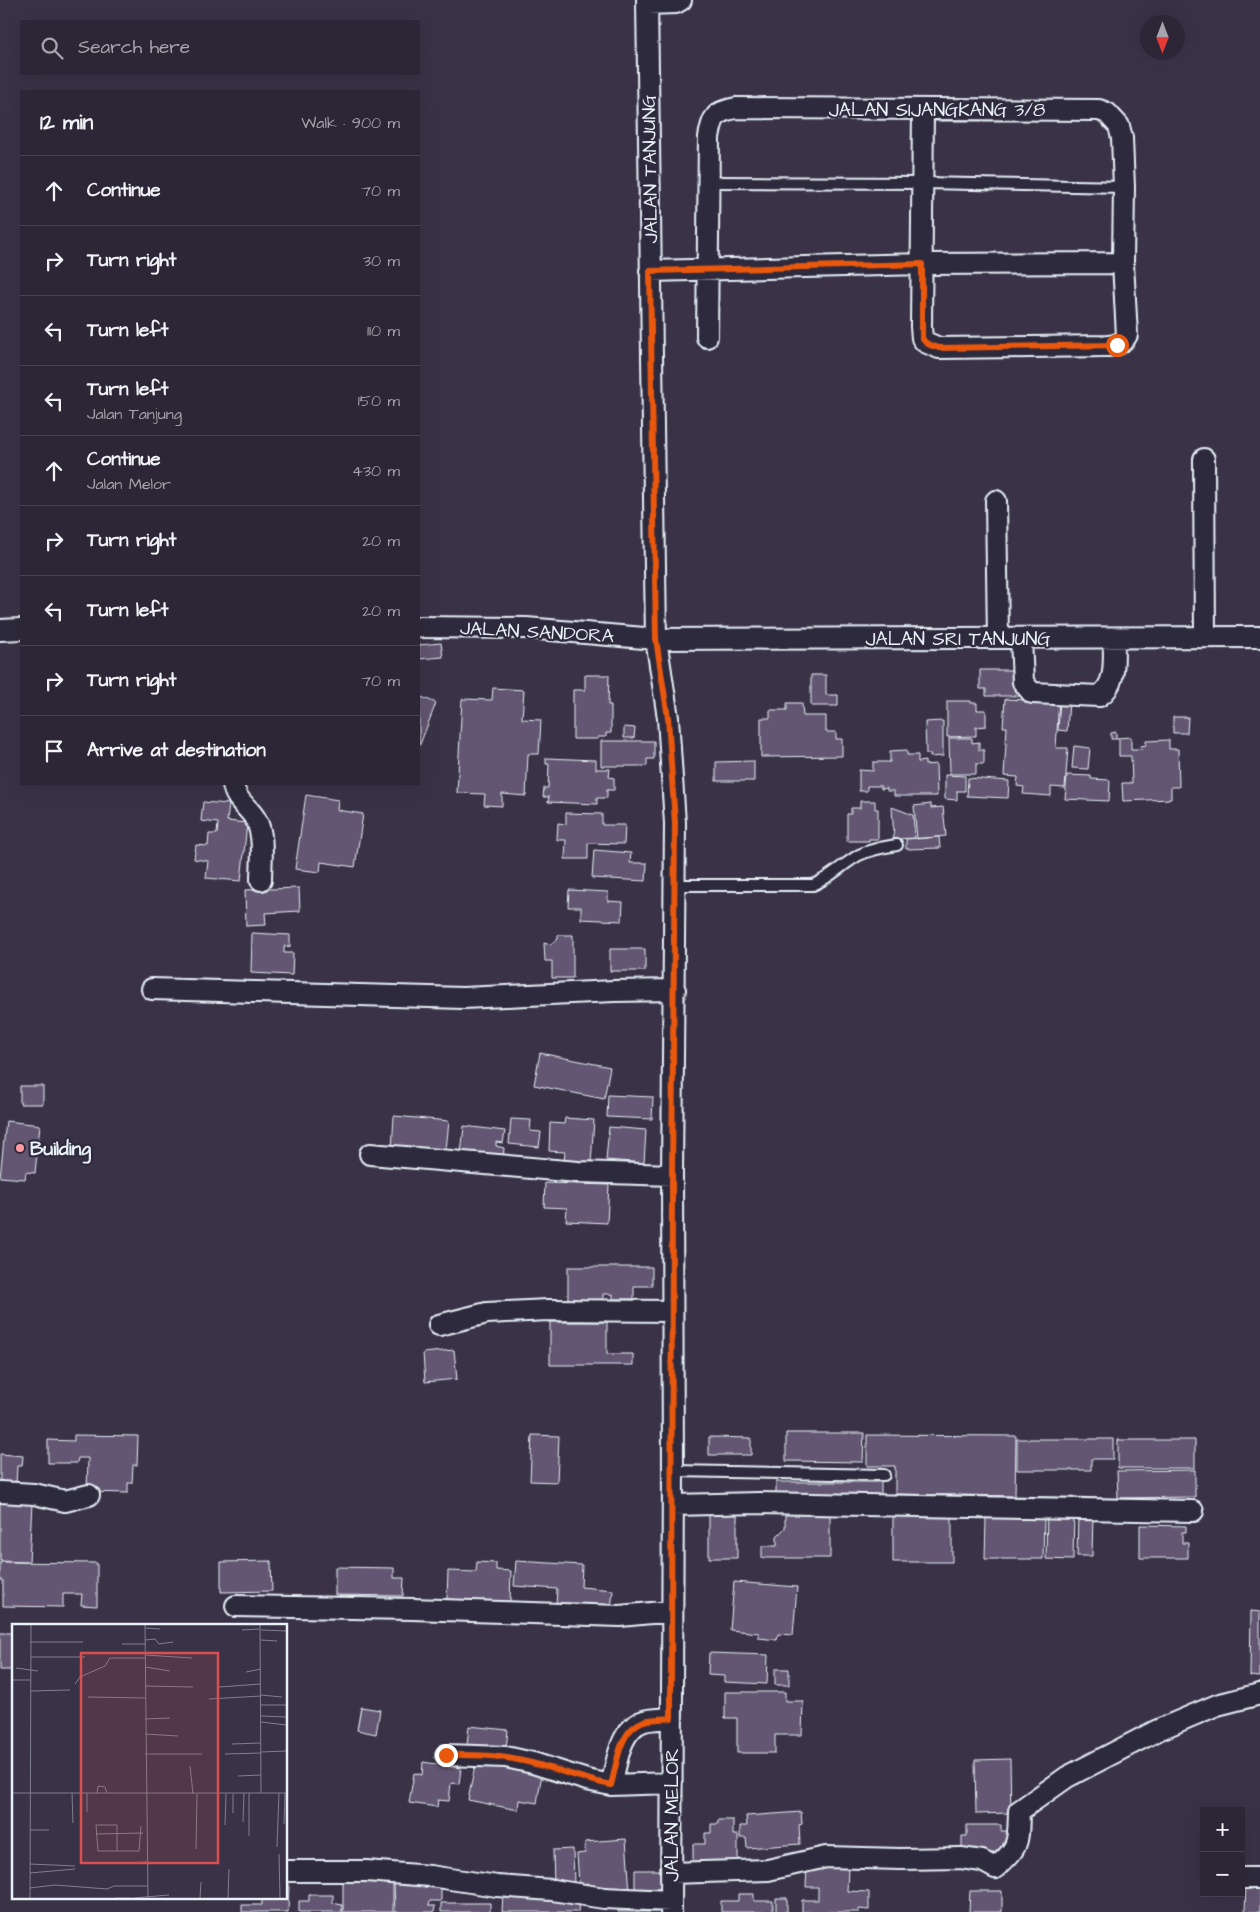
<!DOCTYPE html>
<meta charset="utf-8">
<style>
body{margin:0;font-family:"Architects Daughter",sans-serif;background:#342e3e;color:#f1f3f6}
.controls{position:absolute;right:15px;bottom:15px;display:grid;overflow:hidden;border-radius:0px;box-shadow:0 5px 20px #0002}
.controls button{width:45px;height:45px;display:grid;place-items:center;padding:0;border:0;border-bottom:1px solid #484351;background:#2c2636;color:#f1f3f6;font:25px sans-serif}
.compass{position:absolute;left:1140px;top:15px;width:45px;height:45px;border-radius:50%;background:#2c2636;box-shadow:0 5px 20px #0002;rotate:180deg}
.stop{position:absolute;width:15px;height:15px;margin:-11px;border:4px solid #ea580c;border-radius:50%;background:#fff}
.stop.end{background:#ea580c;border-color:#fff;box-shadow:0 1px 5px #0008}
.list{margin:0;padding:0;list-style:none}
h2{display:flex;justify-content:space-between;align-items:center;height:65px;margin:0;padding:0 20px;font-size:21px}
h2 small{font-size:16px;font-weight:400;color:#a6a5ad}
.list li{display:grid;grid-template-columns:32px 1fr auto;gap:15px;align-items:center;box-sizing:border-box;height:70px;padding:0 20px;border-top:1px solid #484351}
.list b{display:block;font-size:19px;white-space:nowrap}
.list p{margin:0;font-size:16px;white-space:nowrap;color:#a6a5ad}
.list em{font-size:16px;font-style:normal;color:#a6a5ad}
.icon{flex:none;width:28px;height:28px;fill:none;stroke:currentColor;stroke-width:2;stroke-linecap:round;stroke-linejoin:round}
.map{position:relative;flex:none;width:1260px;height:1912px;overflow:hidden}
.search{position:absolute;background:#2c2636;box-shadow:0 5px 20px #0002;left:20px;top:20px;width:400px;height:55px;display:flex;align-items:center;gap:12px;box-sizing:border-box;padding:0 18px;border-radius:0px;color:#a6a5ad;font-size:19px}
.panel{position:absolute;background:#2c2636;box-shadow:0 5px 20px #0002;left:20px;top:90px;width:400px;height:695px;border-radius:0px}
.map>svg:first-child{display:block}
.building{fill:#645672;stroke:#e8f1f8}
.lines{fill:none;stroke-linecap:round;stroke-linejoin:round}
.lane-casing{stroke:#e8f1f8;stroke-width:14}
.street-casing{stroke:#e8f1f8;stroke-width:24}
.lane{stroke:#2f2a3d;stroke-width:10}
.street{stroke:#2f2a3d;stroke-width:20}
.route{stroke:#ea580c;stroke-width:6}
.poi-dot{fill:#ff9aa2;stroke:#2f2a3d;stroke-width:2}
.labels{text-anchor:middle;stroke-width:4.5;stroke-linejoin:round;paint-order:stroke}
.street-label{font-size:19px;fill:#e8f1f8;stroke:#2f2a3d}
.poi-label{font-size:19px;font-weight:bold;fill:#e8f1f8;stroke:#2f2a3d;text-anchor:start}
.inset-road{fill:none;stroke:#807f8e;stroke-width:1}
.view{fill:#da5052;fill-opacity:0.15;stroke:#da5052;stroke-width:2.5}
.inset-edge{fill:none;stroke:#e8f1f8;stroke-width:2.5}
</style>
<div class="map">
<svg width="1260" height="1912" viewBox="0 0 1260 1912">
<rect width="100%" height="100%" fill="#3a3348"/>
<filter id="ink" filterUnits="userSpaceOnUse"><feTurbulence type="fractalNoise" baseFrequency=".02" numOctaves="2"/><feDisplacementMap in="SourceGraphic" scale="10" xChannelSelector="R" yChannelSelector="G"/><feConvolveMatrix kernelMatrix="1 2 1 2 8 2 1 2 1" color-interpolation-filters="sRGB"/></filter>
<g filter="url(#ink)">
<!-- building -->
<path class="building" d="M441,643l2,14 -24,2v-14z
M980,670h38l4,26h-36v-7h-6z
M585,675h24l-1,30h3v28h-5v4h-8v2h-25v-49h12z
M811,675h15v20h12v11h-27z
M493,688l31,2 -2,29 19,1 -2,34h-11l-2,42 -24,-2v12l-18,-1 1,-11 -28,-1 5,-94 30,1z
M419,696l17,7 -17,44z
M1025,697l34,2 -3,49h12l-3,40 -14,-1v9l-28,-2 1,-7 -7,-1 1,-9 -14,-1 3,-49h-4l2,-28 20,1z
M1060,700l9,1 -2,30 -9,-1z
M947,701h24v2h6v7h9v16l-10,1v9l-29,1z
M787,703h15l1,13h23v16h10v7h6v17l-81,1v-39h9v-8h17z
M1173,717h15l-1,16h-14z
M943,721v35l-13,1v-3h-4l-1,-32z
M624,727l11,1 -1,10h-10z
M1116,732v6l15,-1v12h11l-1,-3 5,-1v-4l23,-1v9h9l1,38h-8v12l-48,2 -1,-18h10l-1,-27h-12v-17h-8v-6z
M949,738h23v5l7,-1v8h5v14h-8v10h-26z
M601,741h53v18h-7v7h-46z
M1074,746l16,2 -2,21 -16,-1z
M907,750v5h11v7l7,-1v4l11,-1 1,32h-43v-5h-7v-3l-6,1v-3h-14v5h-8v-21l14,1v-9h17v-11z
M546,758l50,2v9h14l-1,8 5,1v12h-7v8h-10v6l-49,-2 1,-5h-6l1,-9h4l1,-24h-3z
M754,761v20h-38v-19z
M945,775l20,1v15h-8v9l-12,-1z
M1067,775l24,1v3l19,1 -1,21 -44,-2z
M968,778l41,3 -1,17 -41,-2z
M306,795l32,5 -1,10 26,4 -8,53 -34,-5 -1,10 -25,-3z
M860,801h15v8h3v30h-9v2h-22v-27h4v-6h9z
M203,802l26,2 -2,17 20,2 -6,58 -35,-3 2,-17 -14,-2 2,-14 12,1 1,-12h8l1,-11 -17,-2z
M931,804v4l12,-1 3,29 -29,3 -3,-33z
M892,807l21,8 2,23 -21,1z
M566,813l36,1v11h23l-1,19 -36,-1v16h-23l1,-19h-9l1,-17 8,1z
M939,837l1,11 -34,1v-10z
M594,850l37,3 -1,10h17l-1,18 -54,-3z
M299,888l1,23 -35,2 1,12 -20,1 -1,-36z
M569,890l39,2v9l15,1 -1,19 -41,-2v-12h-13z
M252,933l38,2v12l-6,-1v7h9l-1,22 -41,-2z
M558,935h15v43h-21v-17h-7l-1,-18 6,2 8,-6z
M610,949h35v22h-35z
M540,1053l70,14 -6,32 -70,-14z
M20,1086h23v18h-23z
M608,1095l45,2 -1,22 -45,-2z
M394,1116l55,5 -3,29 -11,-1 -1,4 -42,-4z
M565,1118l29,2 -3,43 -27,-1 1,-10 -16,-1 1,-28 14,1z
M511,1119l20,1 -1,11 11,1 -2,15 -30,-3z
M6,1121l34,4 -5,48 -9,-1 -1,7 -25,-2z
M464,1126l41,5 -2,12 -7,-1v4l8,2 -1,12 -42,-6z
M609,1127l37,3 -2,33 -38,-3z
M545,1183l64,2 -2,38 -41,-2 1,-13 -23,-1z
M568,1267h84v19h-18v13h-21v-5h-10v6h-35z
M550,1322h57v32h26v11h-83z
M454,1350l3,29 -32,3 -2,-29z
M786,1433h78l-1,29 -77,-1z
M74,1435l64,1 -1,29h-4l-1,18h-4v10l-41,-1 1,-34h-10l-1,5h-29v-23l26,1z
M532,1435l27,1 -2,46 -27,-1z
M867,1435l149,1 -1,60 -120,-2v-28h-28z
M709,1437l42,1v17h-42z
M1017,1439h96v20h-22v11h-74z
M1118,1440h77v28h-77z
M0,1454l23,2 -1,10h-5l-1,20 -16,-1z
M1195,1470v27l-77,1 -1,-27z
M776,1482h105v13h-105z
M0,1501l32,2 -3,59 -29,-1z
M830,1510v48h-68v-12h15v-10l8,-8v-17z
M893,1511h59v51h-59z
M709,1512h28v46h-28z
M1047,1512h27l-1,48 -27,-1z
M1078,1514h15l-1,42h-15z
M986,1518l58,1 -1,40h-58z
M1140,1525l46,1v6h-4v11h6v15h-48z
M271,1561l1,30 -51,1v-30z
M516,1561l66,4 -1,22 32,3 -2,20 -55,-4 1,-17 -43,-3z
M0,1562l97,1v43l-16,-1 1,-11h-19v13l-60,-1v-26h-3z
M477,1562l19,1v7l15,1 -1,31 -63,-3 1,-28 28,1z
M335,1567l59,1v10h10l-1,18 -68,-1z
M734,1582l63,5 -4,48 -15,-1 -1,6 -18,-2v-5l-29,-3z
M1251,1611l9,1v65l-10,-1z
M0,1633h14v37h-14z
M709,1653l59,2 -1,29 -43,-2v-6l-16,-1z
M775,1669h14v16h-14z
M725,1692h60v9h18l-1,34h-27v18h-38v-35h-12z
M361,1707l19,3 -4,24 -19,-4z
M469,1726l39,4 -2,19 -39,-4z
M1010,1759l1,54 -35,1 -1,-54z
M476,1761l66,12 -5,30 -18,-3 -1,10 -50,-10z
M423,1762l38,6 -2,16 -8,-1 -2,18 -11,-1 -1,7 -28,-4 5,-30 8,2z
M801,1812l1,12 -3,1 1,19 -53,4 -1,-10h-6v-12h7l-1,-10z
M718,1820h15v15h5v32h-45v-23h12v-11h6v-9h7z
M967,1825h34v6h9v12h-8v10h-40v-17h5z
M626,1839l4,53 -40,3 -1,-12 -10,1 -2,-30 8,-1v-11z
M573,1849l1,36 -20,1 -1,-36z
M807,1867l41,1 -1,23 22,1v18l-10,-1v3h-57v-12h16v-13h-12z
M635,1870h28v19h-28z
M343,1878h41v6h9v28h-50z
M1246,1882l14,1v29h-15z
M394,1883h24v3l23,-1v16h-11l-1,5h6l-1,6h-39z
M286,1884h3l-1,28h-46v-7h20v-7h24z
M970,1891h32v21h-33z
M503,1893l76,6 -1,13h-76z
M738,1894h16v7h19v11h-52v-11h17z
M309,1895h24v8l9,2v7h-43v-11h10z
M776,1898h11v14h-11z
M618,1902h39v10h-39z
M441,1903h49v9h-49z"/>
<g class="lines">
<!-- lane casing -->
<g class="lane-casing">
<path id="lane" d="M707,182l216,1 201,4
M675,885h138c17,-7 30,-21 46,-30 12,-6 25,-8 38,-10
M673,1471l211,4"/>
</g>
<!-- street casing -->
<g class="street-casing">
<path id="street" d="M647,0l9,639 12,79 7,105 -3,352 1,296 -2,441
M647,4l29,-1 5,-3
M650,271l272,-7 201,-1
M707,337l2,-200c4,-21 6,-25 27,-29l363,2 8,3 12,13 3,12 2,49 -1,76 4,72c-5,9 -10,10 -19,11l-169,2 -14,-6 -3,-4 -1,-11 2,-217
M1204,459l1,178
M996,501l2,137
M419,627l107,1 130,11 604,-2
M0,630l21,-1
M1021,638l2,44 9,11 67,3c19,-12 14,-38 15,-58
M233,784c2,17 16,23 23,36 9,16 5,42 5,60
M152,989l311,9 151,-7 61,-1
M370,1154l208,18 94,3
M439,1325l48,-12 61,-3 124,1
M0,1492l34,2 31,7 24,-6
M673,1505l86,-2 434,8
M236,1606l176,3 208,7 52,-5
M446,1755l60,2 27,6 54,17 24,5 60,-2
M611,1785c6,-21 8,-56 33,-64 8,-2 19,-2 27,-3
M286,1871h80l64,5 67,10 55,4 52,8 67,3
M671,1873l97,-3 58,-13 74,2 61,-1 21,3 13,7c25,-21 23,-25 24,-57l48,-34 91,-47 59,-25 43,-11
M1241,1878h19"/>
</g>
<!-- lane -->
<use href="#lane" class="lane"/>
<!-- street -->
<use href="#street" class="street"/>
</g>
</g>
<g class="lines" filter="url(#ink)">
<!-- route -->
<path class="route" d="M446,1755c20,0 41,-1 61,3 36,5 69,20 104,27 6,-21 8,-56 33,-64 8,-2 19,-2 27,-3l1,-543 3,-352 -7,-105 -12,-79 -6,-368 272,-7v74c4,7 10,8 17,10l178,-3"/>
</g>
<!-- markers -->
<circle class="poi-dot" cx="20" cy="1148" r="5"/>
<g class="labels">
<!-- street labels -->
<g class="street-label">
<text x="937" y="116">JALAN SIJANGKANG 3/8</text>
<text transform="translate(649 169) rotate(-91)" y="7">JALAN TANJUNG</text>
<text transform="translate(537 631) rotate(3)" y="7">JALAN SANDORA</text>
<text x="958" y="645">JALAN SRI TANJUNG</text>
<text transform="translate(671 1815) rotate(-90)" y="7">JALAN MELOR</text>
</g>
<!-- poi labels -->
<g class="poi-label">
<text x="30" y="1155">Building</text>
</g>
</g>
<!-- overview -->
<g transform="translate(12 1624)">
<rect width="275" height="275" fill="#3a3348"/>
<path class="inset-road" d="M133,1l3,273M248,1l1,168M133,4l15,1M230,6l18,-1M249,6l26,1M133,16l10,-1 4,5 14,-2M249,16l16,1M18,18h53M110,20h23M133,31l47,3M19,33h54M133,43l25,4M4,44l22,3M234,48l15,-3M0,56h19M63,60l5,-7 25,-11 5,-8h35M133,62l48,1M207,63l42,-3M19,67l39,-1M249,71l21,2M76,73l57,1M197,75l52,-3M249,81h26M249,92l26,1M133,95l25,-1M249,98l25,3M133,110l33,2M220,120l29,-1M249,128l26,-1M133,130h57M213,130l36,-1M178,142l3,28M226,152l23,-1M0,169h275M60,169l1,30M75,169v19M85,169l1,-7 7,1 2,6M221,170v19M231,198l1,-29M272,200l1,-31M213,201l1,-31M18,206h19M84,210l47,-1M237,212v-43M265,223l2,-54M184,225l1,-55M105,227v-26h-21l2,26h41l2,-25M267,230l1,44M114,239l22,-1M18,240l45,2M18,249l45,-4M18,264l25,-3 52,4 7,-3h34M18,274l1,-273M103,274h16M121,274l36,-3M188,274l1,-16M216,274l1,-29"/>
<path class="view" d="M69,29h137v210h-137z"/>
<rect width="275" height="275" class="inset-edge"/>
</g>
</svg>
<div class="controls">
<button>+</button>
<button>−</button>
</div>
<svg class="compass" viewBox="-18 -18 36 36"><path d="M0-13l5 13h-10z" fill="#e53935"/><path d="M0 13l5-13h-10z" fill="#a6a5ad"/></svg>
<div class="stop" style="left:1117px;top:345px"></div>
<div class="stop end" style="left:446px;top:1755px"></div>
<div class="search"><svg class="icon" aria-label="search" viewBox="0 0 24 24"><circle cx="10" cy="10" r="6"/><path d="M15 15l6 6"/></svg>Search here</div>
<section class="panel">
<h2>12 min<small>Walk · 900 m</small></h2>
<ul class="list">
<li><svg class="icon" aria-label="ahead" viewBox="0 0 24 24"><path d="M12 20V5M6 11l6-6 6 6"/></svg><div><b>Continue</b></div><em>70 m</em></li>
<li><svg class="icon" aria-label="right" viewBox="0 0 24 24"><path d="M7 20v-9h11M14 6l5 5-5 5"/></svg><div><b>Turn right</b></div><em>30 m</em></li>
<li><svg class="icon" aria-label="left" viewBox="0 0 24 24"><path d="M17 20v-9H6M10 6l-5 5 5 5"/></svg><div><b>Turn left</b></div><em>110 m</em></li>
<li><svg class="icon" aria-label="left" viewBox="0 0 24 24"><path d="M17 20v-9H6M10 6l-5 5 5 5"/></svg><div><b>Turn left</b><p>Jalan Tanjung</p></div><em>150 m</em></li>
<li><svg class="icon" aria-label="ahead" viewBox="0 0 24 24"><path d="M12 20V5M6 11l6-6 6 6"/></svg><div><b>Continue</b><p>Jalan Melor</p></div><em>430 m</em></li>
<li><svg class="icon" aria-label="right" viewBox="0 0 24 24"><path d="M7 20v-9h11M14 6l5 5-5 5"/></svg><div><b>Turn right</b></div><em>20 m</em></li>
<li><svg class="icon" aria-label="left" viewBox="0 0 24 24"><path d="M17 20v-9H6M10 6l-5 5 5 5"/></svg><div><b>Turn left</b></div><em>20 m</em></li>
<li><svg class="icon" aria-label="right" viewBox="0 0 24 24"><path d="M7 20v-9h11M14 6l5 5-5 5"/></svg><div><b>Turn right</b></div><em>70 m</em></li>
<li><svg class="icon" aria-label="arrive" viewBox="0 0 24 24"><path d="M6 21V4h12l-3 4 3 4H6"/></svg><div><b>Arrive at destination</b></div></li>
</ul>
</section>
</div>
